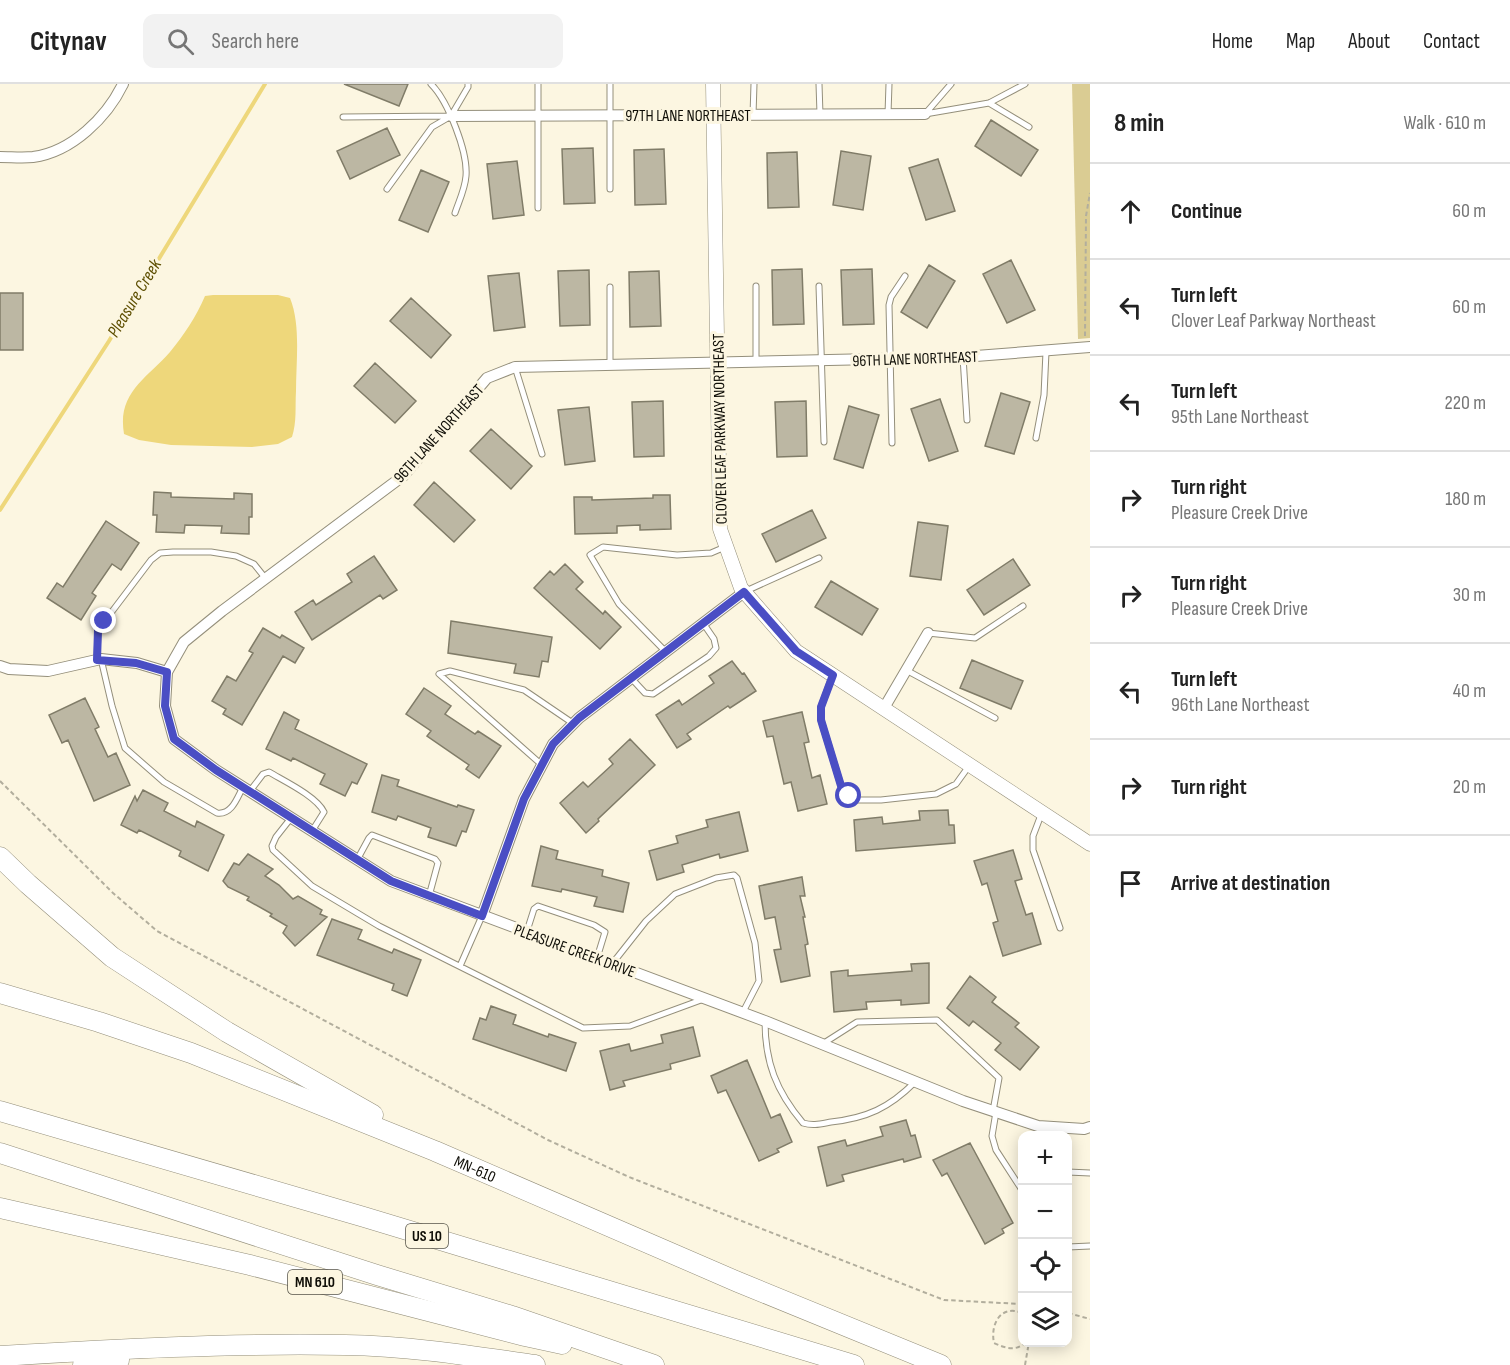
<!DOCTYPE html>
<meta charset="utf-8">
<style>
body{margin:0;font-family:"Sofia Sans Condensed",sans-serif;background:#f2f2f2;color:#222}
.controls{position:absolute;right:18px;bottom:18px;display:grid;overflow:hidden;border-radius:12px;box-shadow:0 3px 15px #0003}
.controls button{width:54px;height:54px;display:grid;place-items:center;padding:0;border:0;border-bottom:2px solid #e0e0e0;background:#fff;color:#222;font:30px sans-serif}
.stop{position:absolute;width:18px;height:18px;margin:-14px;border:4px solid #4a4ec4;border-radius:50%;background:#fff}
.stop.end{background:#4a4ec4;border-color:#fff;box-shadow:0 2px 6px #0008}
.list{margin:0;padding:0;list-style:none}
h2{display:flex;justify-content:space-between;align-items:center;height:78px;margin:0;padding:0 24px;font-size:26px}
h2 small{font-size:20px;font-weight:400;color:#767676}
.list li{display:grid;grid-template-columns:39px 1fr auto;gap:18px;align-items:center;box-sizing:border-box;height:96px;padding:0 24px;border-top:2px solid #e0e0e0}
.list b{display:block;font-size:22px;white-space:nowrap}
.list p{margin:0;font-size:20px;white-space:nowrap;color:#767676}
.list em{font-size:20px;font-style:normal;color:#767676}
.icon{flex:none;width:33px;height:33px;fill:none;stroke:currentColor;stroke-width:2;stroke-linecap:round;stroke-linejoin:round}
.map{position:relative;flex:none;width:1090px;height:1281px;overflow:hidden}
header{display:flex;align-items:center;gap:36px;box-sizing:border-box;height:84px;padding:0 30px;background:#fff;border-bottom:2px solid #e0e0e0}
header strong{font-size:28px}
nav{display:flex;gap:33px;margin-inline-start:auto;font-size:21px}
.search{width:420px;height:54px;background:#f2f2f2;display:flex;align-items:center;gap:15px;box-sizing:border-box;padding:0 21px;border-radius:12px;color:#767676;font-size:22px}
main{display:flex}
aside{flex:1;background:#fff}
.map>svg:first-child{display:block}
.green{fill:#dacc93}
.water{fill:#eed77b}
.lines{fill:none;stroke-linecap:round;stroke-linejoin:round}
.stream{stroke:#eed77b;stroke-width:4}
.building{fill:#bcb7a3;stroke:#807c68;stroke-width:1.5}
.service-casing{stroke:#948f7b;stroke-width:7}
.minor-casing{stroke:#948f7b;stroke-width:12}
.tertiary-casing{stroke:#948f7b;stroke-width:15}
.motorway-casing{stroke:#948f7b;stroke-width:21}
.path{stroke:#b2ae9d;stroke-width:2;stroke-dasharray:4.5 3;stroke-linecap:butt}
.service{stroke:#fff;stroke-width:5}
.minor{stroke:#fff;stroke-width:10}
.tertiary{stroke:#fff;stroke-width:14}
.motorway{stroke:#fff;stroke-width:20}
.route{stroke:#4a4ec4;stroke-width:8}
.labels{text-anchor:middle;stroke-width:6;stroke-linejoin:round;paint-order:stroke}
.shield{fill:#fcf6e1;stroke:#555348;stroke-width:1.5}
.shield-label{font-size:15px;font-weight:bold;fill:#0e0d06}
.street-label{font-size:16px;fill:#0e0d06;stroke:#fcf6e1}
.water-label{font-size:18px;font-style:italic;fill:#5d4e01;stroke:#fcf6e1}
</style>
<header>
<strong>Citynav</strong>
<div class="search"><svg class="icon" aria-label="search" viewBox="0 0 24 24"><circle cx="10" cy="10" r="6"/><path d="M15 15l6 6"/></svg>Search here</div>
<nav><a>Home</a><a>Map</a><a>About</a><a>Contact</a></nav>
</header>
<main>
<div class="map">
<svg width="1090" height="1281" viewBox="0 0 1090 1281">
<rect width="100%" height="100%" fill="#fcf6e1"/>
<!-- green -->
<path class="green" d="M1072,0h18v254l-12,1z"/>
<!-- water -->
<path class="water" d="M213,211h65l12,3c11,27 6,64 6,93 -1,17 1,30 -4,46l-14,7 -26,3 -81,-2 -32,-5 -15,-6c-7,-41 22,-55 46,-82 14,-17 26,-35 35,-56z"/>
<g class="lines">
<!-- stream -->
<path class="stream" d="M0,426l109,-169 156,-257"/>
</g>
<!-- building -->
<path class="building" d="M344,0h64l-9,22z
M991,36l47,30 -17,26 -46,-30z
M387,44l13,27 -50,24 -13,-28z
M593,64l2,55 -31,1 -2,-55z
M664,65l2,55 -31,1 -1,-55z
M841,67l30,5 -8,54 -30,-5z
M797,68l2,55 -31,1 -1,-55z
M938,75l17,52 -29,9 -17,-52z
M517,77l7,54 -31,4 -6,-55z
M421,86l28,12 -21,50 -29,-12z
M1011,176l24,50 -28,13 -24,-49z
M929,181l26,16 -28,47 -26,-16z
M802,185l2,55 -31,1 -1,-55z
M872,185l2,55 -31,1 -2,-55z
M589,186l1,55 -30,1 -2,-55z
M659,187l2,55 -31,1 -1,-55z
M519,189l6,54 -31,4 -6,-55z
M0,209h23v57h-23z
M411,214l40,37 -20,23 -41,-37z
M375,279l41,38 -21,22 -41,-37z
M1001,309l29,9 -16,52 -29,-8z
M940,315l18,52 -29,10 -18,-52z
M663,317l1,55 -30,1 -2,-55z
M806,317l1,55 -30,1 -2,-55z
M849,322l30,9 -16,53 -29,-9z
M589,323l6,54 -30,4 -7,-55z
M491,345l41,37 -21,23 -41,-38z
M434,398l41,38 -21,22 -40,-37z
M154,408l17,1v4l63,2v-6l18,1v23h-3v17l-28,-1 1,-7 -37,-1 -1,8 -28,-1 1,-17h-4z
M653,411h17l1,34 -31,1v-5l-23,1v7l-42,1 -1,-37h18v3l61,-2z
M812,426l14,28 -50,24 -14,-28z
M106,437l33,22 -18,27 -9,-6 -20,29 4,3 -15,24 -34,-22 10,-15 6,4z
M918,438l30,4 -7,54 -31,-4z
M374,472l23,34 -14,9 -3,-4 -68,45 -17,-28 18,-12 3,5 36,-23 -5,-8z
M1013,475l17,26 -46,30 -17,-25z
M565,480l18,18 -7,7 27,25 2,-3 16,16 -21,22 -66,-61 16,-17 4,4z
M831,497l47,28 -16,26 -47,-28z
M451,537l101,16 -4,25 -6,-1 -3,16 -25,-4 2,-9 -68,-11z
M263,544l17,10 2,-3 22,13 -9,15 -12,-7 -41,69 -19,-11 3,-5 -14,-8 15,-25 9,5 17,-28 -4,-2z
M972,576l51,21 -12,28 -51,-21z
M732,577l10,13 2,-1 12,18 -26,17 -2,-2 -41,28 4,5 -14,9 -21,-33 23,-15 3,5 32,-22 -5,-7z
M424,604l27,18 -6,8 30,20 3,-3 23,15 -22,32 -13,-9 3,-4 -42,-29 4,-5 -25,-17z
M85,614l14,29 -4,2 13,28 8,-4 14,32 -36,16 -26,-61 -6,3 -13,-28z
M284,628l15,8 -4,9 72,35 -10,20 -5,-2 -7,14 -25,-12 5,-10 -32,-16 -2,3 -25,-12z
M802,628l7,30 -5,1 8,35 8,-3 7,29 -29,7 -7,-29 -7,2 -11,-48 -6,1 -4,-16z
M630,655l25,26 -57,54 1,2 -13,12 -26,-30 23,-21 5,5 25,-23 -4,-5z
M382,691l17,5 -2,6 60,21 1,-2 16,5 -8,22 -4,-1 -6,15 -28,-9 3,-9 -33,-12 -2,4 -24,-8z
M143,706l25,13 -4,8 31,16 2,-6 27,14 -16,36 -29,-15 2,-5 -42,-21 -2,3 -16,-8 14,-29 2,5z
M948,726l1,15h5l1,18 -99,8 -2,-31 28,-3 1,7 37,-4 -1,-9z
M739,728l9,39 -28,7 -1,-4 -37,11 2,7 -27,8 -8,-29 29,-8 -2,-7 32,-9 -2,-7z
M541,762l17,5 -2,8 47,11 -1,6 27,7 -6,29 -29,-6 3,-9 -35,-8 -1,3 -29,-6z
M1013,766l9,29 -7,2 11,34 6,-2 9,31 -38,12 -10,-33 5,-2 -11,-38 -5,2 -8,-24z
M248,770l25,15 -8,7 14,9 14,14 5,-3 24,14 -2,4 7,3 -32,29 -12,-13 4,-7 -17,-10 2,-2 -25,-14 2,-3 -21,-10 -5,-6 11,-18 5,2z
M802,793l3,19h-5l5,21h-2l5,27 -3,1 5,31 -29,6 -7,-32 7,-1 -6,-32 -10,2 -6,-33z
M332,835l30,11 -4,9 34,14 2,-4 27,11 -14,36 -15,-6 2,-6 -77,-29z
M929,879v40l-28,2v-5l-35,2 1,7 -33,3 -3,-40 17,-2v6l64,-5 -1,-7z
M970,892l26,21 -4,5 27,21 -4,4 24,20 -19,23 -25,-20 6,-7 -28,-22 -4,5 -22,-18z
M491,922l25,9 -3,9 35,13 1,-3 27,9 -10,28 -93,-32 7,-21 6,2z
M693,943l7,29 -30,8 1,5 -48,12 2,5 -15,4 -10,-39 29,-7 2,7 32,-8 -2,-8z
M747,976l24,58 9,-4 12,28 -15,7 2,3 -20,9 -33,-71 -8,3 -7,-17z
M906,1036l5,16 4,-1 6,22 -17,5 -1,-3 -61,16 2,6 -17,5 -9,-39 27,-7 2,6 36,-10 -3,-9z
M970,1059l43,80 -11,6 2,4 -19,11 -38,-71 -5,3 -9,-16z"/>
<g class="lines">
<!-- service casing -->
<g class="service-casing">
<path id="service" d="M431,0c17,17 37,68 35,92 -1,13 -7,25 -11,37
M538,0v124
M610,0v105
M819,0l1,30
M989,19l40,24
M888,30l1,-30
M925,30l64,-11 36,-19
M925,30l26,-30
M753,31l1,-31
M343,33l107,-1
M387,105l45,-62 19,-11 17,-29v-3
M756,202v75
M819,202l5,156
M963,273l4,63
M610,281v-78
M515,283l27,87
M1036,354l8,-43 2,-43
M892,359l-3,-138 2,-8 14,-21
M746,507l73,-33
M928,549l47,5 48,-32
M665,567l-46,-47 -29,-49 13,-8 74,8 34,-2 14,-6
M101,575l11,47 13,42 39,34 53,31c15,2 20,-15 26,-26
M97,576l1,-30 53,-70 9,-7 13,-1h38l25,4 18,8 12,15
M906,586l89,48
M832,593l-11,30v13l21,69 14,11h25l55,-6 20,-10 13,-18
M631,594l14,15 8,1 56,-38 7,-8 -2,-9 -11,-16
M542,681l-103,-91 11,-3 74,19 50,34
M250,707l13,-17 6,-2c15,9 47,24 55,40l-12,19
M1041,731l-8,21v14l27,78
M291,734l-15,19 -4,9 1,4 39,36 67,40 204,102 47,-2 71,-26
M357,776l12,-22 3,-3 63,24 3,4 -9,33
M527,847l7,-22 4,-3 56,19 11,7 -8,26
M612,880l34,-43 29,-27 41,-16 18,-3 3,3 18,65 4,38 -16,31
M460,882l22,-50
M765,937c0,41 11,70 38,102 10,3 17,1 28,-1 36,-4 58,-14 84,-40
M824,959l33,-21 80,-2 62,58 -6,33
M996,1028l-4,24 4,14 26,40
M1068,1088l22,1
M1068,1163l22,-1"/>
</g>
<!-- minor casing -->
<g class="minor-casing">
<path id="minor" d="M451,32l474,-2
M0,73c11,0 23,1 33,0 39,-5 74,-40 90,-73
M0,582l9,3 39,2 53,-12 36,4 30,9 17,-30 38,-31 181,-135 84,-98 28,-11 448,-10 127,-10
M167,588l-2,34 9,33 42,31 175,111 374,140 198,80 75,25 46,3 6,-2
M884,624l44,-75
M482,832l42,-117 29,-55 26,-26 165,-126"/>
</g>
<!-- tertiary casing -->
<g class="tertiary-casing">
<path id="tertiary" d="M713,0l7,445 21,59 55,63 294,193"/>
</g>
<!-- motorway casing -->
<g class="motorway-casing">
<g id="motorway">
<path d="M0,773l28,27 84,73 115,75 146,83"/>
<path id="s1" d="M0,909l99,29 92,31 244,98 303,131 203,83"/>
<path d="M0,1027l364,106 490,148"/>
<path d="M0,1069l377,122 135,41 142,49"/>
<path d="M0,1124l250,57 275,71 37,8"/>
<path d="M0,1272c115,-7 230,-13 345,-11 64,1 127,11 190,20"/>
<path d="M83,1281l36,-5"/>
</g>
</g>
<!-- path -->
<path class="path" d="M1085,252l1,-120 4,-23
M0,697l113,112 44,38 391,209 81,37 315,123 78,4
M1022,1229c-21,-9 -32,11 -28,30 11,5 22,9 32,-1
M1068,1229l22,6
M1025,1281l4,-23"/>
<!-- service -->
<use href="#service" class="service"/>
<!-- minor -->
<use href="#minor" class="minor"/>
<!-- tertiary -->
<use href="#tertiary" class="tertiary"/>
<!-- motorway -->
<use href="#motorway" class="motorway"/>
</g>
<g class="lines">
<!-- route -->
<path class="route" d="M104,537l-6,9 -1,30 39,3 31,9 -2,34 9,33 42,31 175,111 91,35 42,-117 29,-55 26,-26 165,-126 52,59 37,24 -12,32v13l21,69 7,7"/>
</g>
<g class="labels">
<!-- shield labels -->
<g class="shield">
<rect x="406" y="1140" width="42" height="24" rx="4.5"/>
<rect x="288" y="1186" width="54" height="24" rx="4.5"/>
</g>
<g class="shield-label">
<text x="427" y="1157">US 10</text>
<text x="315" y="1203">MN 610</text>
</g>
<!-- street labels -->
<g class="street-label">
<text x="688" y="37">97TH LANE NORTHEAST</text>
<text transform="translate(915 274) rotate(-2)" y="6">96TH LANE NORTHEAST</text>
<text transform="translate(719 345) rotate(-91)" y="6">CLOVER LEAF PARKWAY NORTHEAST</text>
<text transform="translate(438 349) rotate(-48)" y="6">96TH LANE NORTHEAST</text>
<text transform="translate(575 866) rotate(20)" y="6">PLEASURE CREEK DRIVE</text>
<text dy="6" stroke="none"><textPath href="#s1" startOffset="507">MN-610</textPath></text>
</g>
<!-- water labels -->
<g class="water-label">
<text transform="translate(134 214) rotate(-59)" y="6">Pleasure Creek</text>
</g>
</g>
</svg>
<div class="controls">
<button>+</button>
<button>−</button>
<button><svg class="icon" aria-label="locate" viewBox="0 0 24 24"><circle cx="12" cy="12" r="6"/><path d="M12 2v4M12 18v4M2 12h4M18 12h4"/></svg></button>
<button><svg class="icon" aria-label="layers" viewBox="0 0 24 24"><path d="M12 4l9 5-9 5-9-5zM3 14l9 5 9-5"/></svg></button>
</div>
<div class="stop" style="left:849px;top:712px"></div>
<div class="stop end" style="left:104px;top:537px"></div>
</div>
<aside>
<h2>8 min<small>Walk · 610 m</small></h2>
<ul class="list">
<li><svg class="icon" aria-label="ahead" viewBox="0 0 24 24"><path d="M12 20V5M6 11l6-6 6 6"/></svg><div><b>Continue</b></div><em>60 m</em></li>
<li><svg class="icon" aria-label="left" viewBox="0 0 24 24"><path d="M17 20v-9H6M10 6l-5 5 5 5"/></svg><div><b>Turn left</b><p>Clover Leaf Parkway Northeast</p></div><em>60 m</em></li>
<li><svg class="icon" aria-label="left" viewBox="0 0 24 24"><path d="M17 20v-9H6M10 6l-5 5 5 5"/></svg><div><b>Turn left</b><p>95th Lane Northeast</p></div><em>220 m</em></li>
<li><svg class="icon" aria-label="right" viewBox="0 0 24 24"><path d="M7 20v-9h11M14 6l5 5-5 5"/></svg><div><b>Turn right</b><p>Pleasure Creek Drive</p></div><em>180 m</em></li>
<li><svg class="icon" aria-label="right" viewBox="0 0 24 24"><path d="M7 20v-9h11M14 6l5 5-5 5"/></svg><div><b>Turn right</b><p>Pleasure Creek Drive</p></div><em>30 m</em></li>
<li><svg class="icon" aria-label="left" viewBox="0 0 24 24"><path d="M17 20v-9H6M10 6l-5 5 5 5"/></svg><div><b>Turn left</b><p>96th Lane Northeast</p></div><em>40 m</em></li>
<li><svg class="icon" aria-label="right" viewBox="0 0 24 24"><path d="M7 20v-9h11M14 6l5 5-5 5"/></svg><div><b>Turn right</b></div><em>20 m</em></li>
<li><svg class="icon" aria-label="arrive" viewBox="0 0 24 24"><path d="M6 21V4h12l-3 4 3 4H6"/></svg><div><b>Arrive at destination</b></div></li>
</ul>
</aside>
</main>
